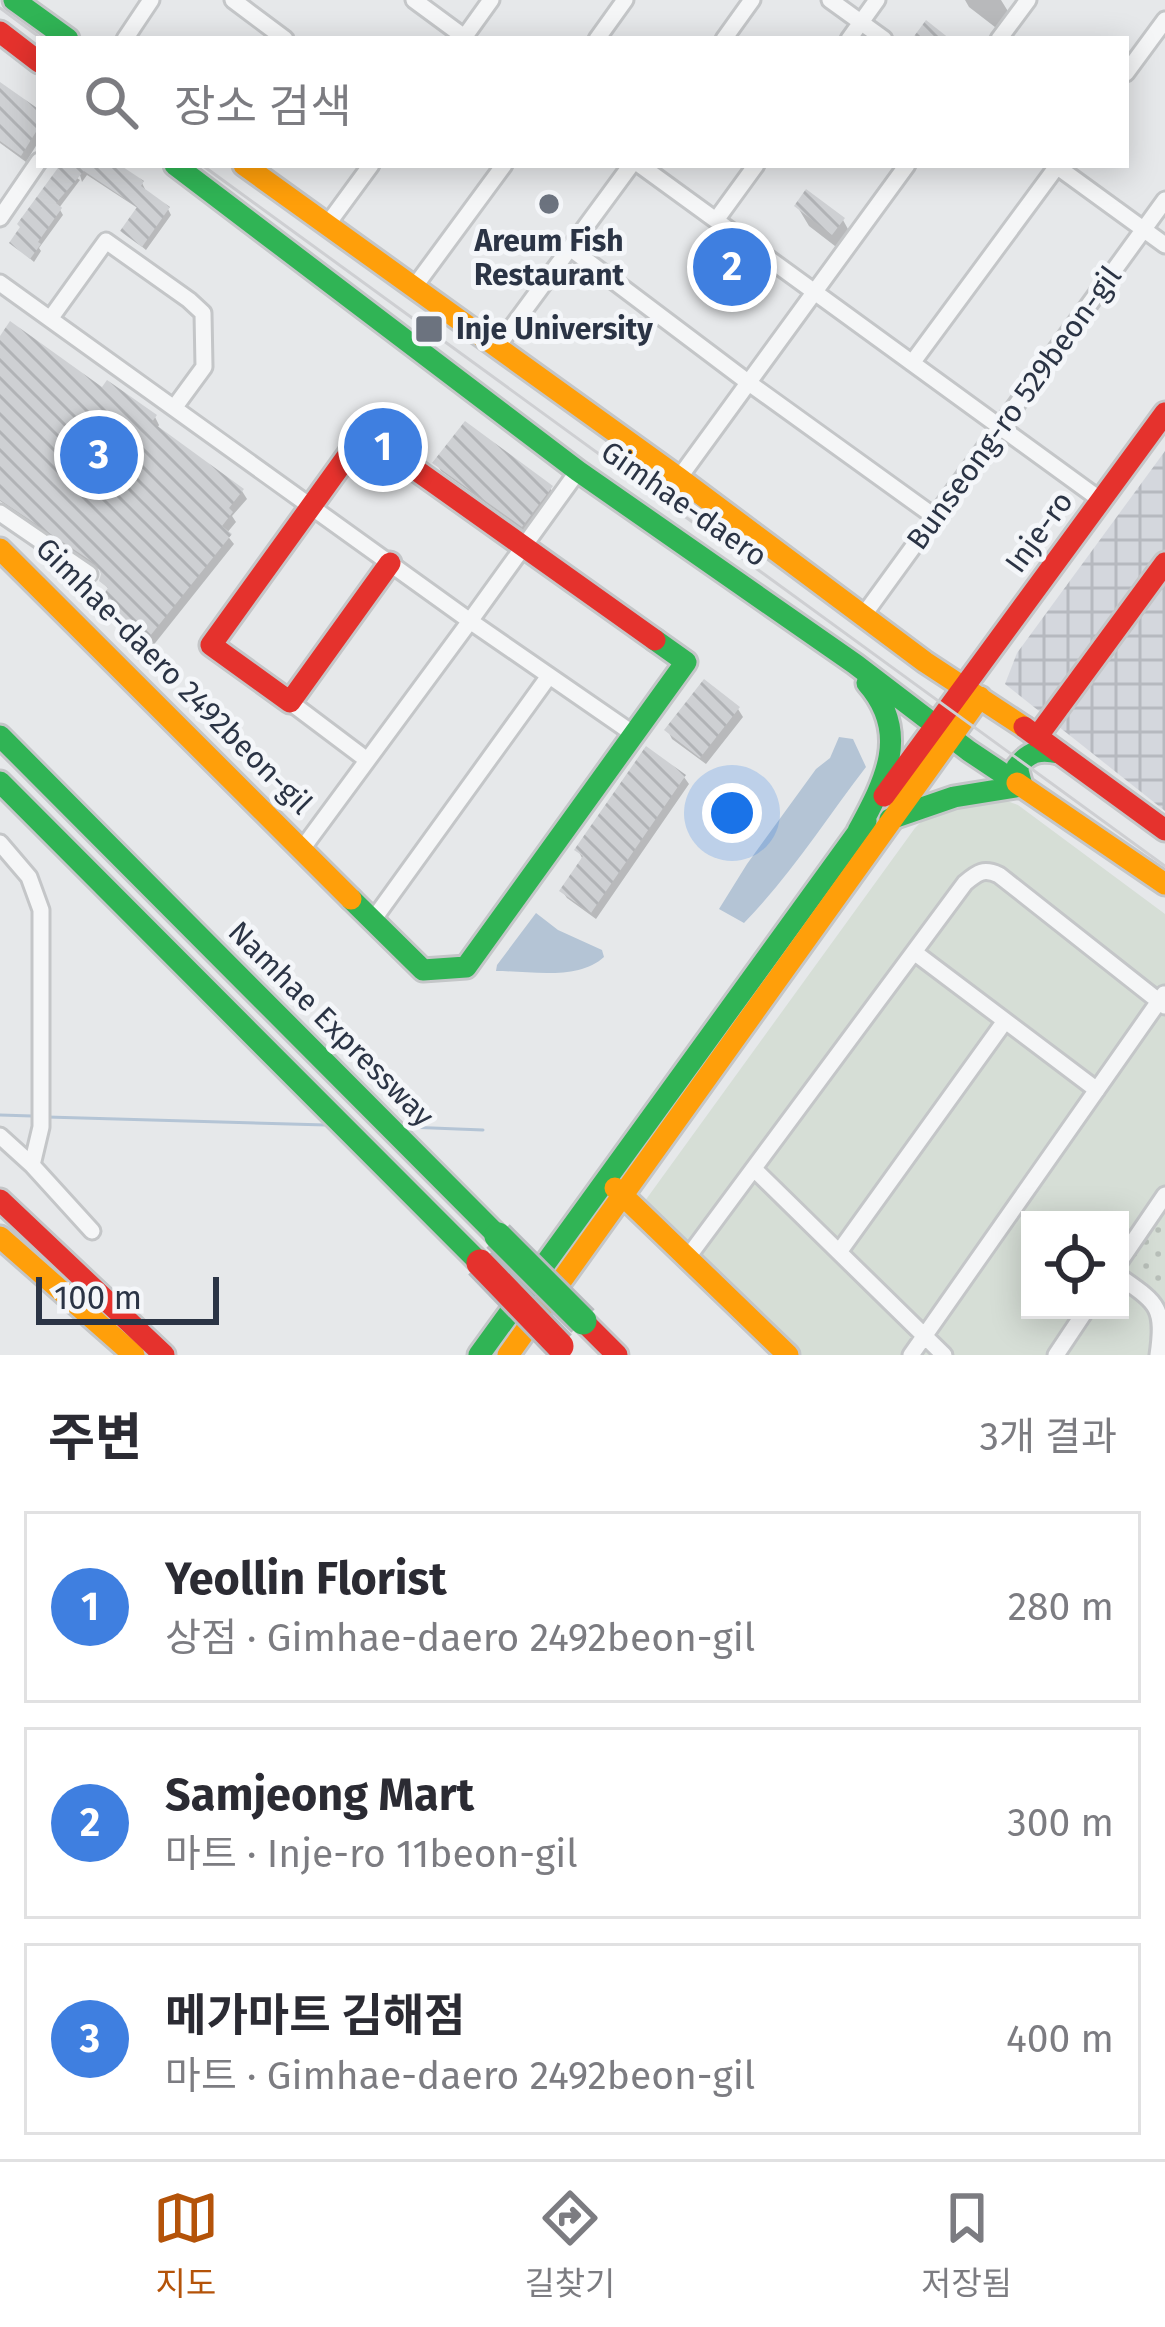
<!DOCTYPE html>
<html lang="ko">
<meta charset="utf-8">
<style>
body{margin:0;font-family:"Fira Sans","Noto Sans KR",sans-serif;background:#f2f2f3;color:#2b2b33}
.controls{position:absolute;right:36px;bottom:36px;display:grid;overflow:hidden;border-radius:0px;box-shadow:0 6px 30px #0003}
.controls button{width:108px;height:108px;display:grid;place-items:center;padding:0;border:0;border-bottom:3px solid #e1e1e2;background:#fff;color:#2b2b33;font:60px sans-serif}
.scale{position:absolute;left:36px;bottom:30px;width:183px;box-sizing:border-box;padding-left:12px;border:6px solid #2b3445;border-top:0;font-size:33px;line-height:42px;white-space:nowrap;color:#2b3445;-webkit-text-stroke:9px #f4f6f9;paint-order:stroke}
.you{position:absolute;left:732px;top:813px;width:42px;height:42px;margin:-30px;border:9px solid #fff;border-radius:50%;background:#1a73e8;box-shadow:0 0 0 18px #1a73e833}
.badge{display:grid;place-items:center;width:78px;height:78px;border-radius:50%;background:#b45309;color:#fff;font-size:39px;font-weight:700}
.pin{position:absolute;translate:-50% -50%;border:6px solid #fff;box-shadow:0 3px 12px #0006}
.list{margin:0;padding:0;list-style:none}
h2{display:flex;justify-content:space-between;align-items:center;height:156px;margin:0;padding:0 48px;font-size:51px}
h2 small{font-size:39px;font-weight:400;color:#7c7c81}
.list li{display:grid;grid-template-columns:78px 1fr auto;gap:36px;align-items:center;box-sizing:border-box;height:192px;margin:0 24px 24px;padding:0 24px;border:3px solid #e1e1e2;border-radius:0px}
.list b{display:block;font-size:45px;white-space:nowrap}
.list p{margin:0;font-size:39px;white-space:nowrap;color:#7c7c81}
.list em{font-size:39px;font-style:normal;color:#7c7c81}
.icon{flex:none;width:66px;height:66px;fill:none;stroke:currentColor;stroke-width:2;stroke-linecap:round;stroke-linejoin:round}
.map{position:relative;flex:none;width:1165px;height:1355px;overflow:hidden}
.search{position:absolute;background:#fff;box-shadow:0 6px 30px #0003;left:36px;right:36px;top:36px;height:132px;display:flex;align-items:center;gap:30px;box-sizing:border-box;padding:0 42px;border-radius:0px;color:#7c7c81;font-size:45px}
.sheet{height:804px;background:#fff}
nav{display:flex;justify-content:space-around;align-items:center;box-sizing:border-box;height:168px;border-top:3px solid #e1e1e2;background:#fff;font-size:33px;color:#7c7c81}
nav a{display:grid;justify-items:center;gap:6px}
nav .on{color:#b45309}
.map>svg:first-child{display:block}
.industrial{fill:url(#industrial-grid)}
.green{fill:#d6ded6}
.park{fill:url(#park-dots)}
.water{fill:#b4c4d5}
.shadow{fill:#0003}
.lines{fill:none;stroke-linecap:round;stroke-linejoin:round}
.stream{stroke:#b4c4d5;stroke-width:3}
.building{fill:url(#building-back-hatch)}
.street-casing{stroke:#c4c6c8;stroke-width:21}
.fast-casing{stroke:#c4c6c8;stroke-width:27}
.slow-casing{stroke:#c4c6c8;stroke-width:27}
.jam-casing{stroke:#c4c6c8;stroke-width:27}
.street{stroke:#f5f6f7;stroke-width:15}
.fast{stroke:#30b455;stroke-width:21}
.slow{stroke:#ff9f0a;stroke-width:21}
.jam{stroke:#e5322d;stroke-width:21}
.tram{stroke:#cecfd2;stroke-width:3}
.fast-bridge-casing{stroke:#b8bbbf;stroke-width:33;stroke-linecap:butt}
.jam-bridge-casing{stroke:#b8bbbf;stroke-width:33;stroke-linecap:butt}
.fast-bridge{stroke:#30b455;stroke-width:27}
.jam-bridge{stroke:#e5322d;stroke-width:27}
.poi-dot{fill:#6c737f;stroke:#f4f6f9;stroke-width:4.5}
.labels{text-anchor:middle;stroke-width:10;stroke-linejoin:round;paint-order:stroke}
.poi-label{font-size:30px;font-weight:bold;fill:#2b3445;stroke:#f4f6f9}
.street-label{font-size:30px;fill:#2b3445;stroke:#f4f6f9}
</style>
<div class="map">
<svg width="1165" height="1355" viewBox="0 0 1165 1355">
<defs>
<pattern id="industrial-grid" width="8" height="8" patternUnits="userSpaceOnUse" patternTransform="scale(3)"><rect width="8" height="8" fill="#d4d7dd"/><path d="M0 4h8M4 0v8" fill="none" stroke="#b6b9bf"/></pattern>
<pattern id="park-dots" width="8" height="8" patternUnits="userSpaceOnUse" patternTransform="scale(3)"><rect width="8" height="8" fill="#d6ded6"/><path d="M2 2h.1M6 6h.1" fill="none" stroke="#b8bfb9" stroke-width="1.8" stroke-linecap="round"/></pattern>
<pattern id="building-back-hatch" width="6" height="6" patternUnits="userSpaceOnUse" patternTransform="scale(3)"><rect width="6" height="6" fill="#ced0d3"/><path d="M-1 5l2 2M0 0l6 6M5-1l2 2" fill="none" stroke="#b1b3b6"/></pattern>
</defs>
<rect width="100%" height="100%" fill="#e6e8ea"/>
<!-- industrial -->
<path class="industrial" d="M1165,451v360l-160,-127 12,-31z"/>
<!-- green -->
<path class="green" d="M999,798l19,7 147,109v276l-45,66v-36h-90v90h90v-27l32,23 2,49h-362l-150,-150 273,-377 12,-12z"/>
<!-- park -->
<path class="park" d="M1165,1206v99l-6,-9 -33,-26z"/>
<!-- water -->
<path class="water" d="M839,737l14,2 13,28c-40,52 -76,109 -122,156l-25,-14 28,-45 69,-95 14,-11z
M536,913l22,17 44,20 2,7c-26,24 -75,14 -108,14l1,-6z"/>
<!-- shadow -->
<path class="shadow" d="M965,0h36l13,21 -10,13 -35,-27z
M0,85l35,25 4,8v23l-13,21 -26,-19z
M77,165h39l26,18 3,6 -2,3 25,17 3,6 -25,35 -23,-19 16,-22 -52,-34 -5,7z
M62,168l18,12 -21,28 4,7 -24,33 2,3 -7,11 -22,-19z
M797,206l46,14 11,20 -10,13 -35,-27z
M0,341l155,76 4,8 -2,4 85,62 5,8 -15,17 4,6 -10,12 8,10 -82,103 -48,-33 -5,-8 11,-15 -8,-10 2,-8 -104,-72z
M436,463l114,25 5,8 -28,37 -86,-62z
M738,709l5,8 -37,47 -34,-25 -4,-8z
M684,777l5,7 -93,135 -29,-21 -5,-7 20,-33 -4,-8z"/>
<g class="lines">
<!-- stream -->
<path class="stream" d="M0,1115l32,1
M47,1117l279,8
M407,1127l76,3"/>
</g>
<!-- building -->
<path class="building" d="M926,20l24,19h-38z
M0,82l37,26 2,19 -18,29 -21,-15z
M60,165h60l24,16 -3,5 29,21 -28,40 -22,-16 17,-24 -53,-36 -28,32 6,5 -24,34 3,2 -11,15 -21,-16 11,-16 -3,-3z
M806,189l39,29 -13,17 -38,-29z
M10,321l92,66 5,-7 50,35 -5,7 92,67 -15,19 4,4 -11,14 10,8 -86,107 -50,-35 12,-18 -9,-7 2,-7 -4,-9 -97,-65v-164z
M465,421l88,65 -31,41 -90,-64z
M704,679l36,28 -40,51 -36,-28z
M646,746l40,29 -95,138 -32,-22 24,-35 -9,-6z"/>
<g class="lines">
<!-- street casing -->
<g class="street-casing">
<path id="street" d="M233,0l52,39
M414,0l53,39
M830,0l54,39
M125,39l26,-39
M463,39l28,-39
M597,39l28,-39
M724,39l28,-39
M849,39l28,-39
M999,39l29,-39
M1126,73l39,-53
M640,165l462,336
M1055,165l110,80
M0,218l39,-57
M716,220l40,-55
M327,225l44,-60
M570,248l179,135 186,134
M0,283l470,338 108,-150
M415,286l89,-121
M50,319l56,-78 83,59 14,13 1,54 -30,41
M498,346l133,-181
M912,363l146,-198
M679,478l228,-313
M0,513l89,61
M863,616l302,-416
M290,702l77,58
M0,843l29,34 12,33v217l-9,38
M302,849l168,-228 165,114
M373,920l176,-244
M914,952l183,138
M0,1136l32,29 60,66
M754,1169l190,186
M839,1252l166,-231
M688,1257l277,-374c13,-11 19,-15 34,-8l166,131
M1120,1261l45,-66
M1120,1277c37,26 45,29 38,78
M911,1355l253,-361
M1056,1355l30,-45"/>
</g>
<!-- fast casing -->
<g class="fast-casing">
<path id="fast" d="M14,0l54,39
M175,165l403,306 277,193 114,87 48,32
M0,736l498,500
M0,782l480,481
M890,819l64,-22 68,-11 -5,-19c12,-16 23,-18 42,-14
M858,831c27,-50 53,-98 9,-148
M351,899l72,71 43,-3 220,-305 -31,-22
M479,1355l387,-534"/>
</g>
<!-- slow casing -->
<g class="slow-casing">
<path id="slow" d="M244,165l435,313 246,184 99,65
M0,549l351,350
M1017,783l148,101
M615,1188l173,167
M0,1237l134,118
M508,1355l472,-658"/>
</g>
<!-- jam casing -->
<g class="jam-casing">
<path id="jam" d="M0,32l39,30
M390,563l-100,139 -79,-57 153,-212 291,207
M1024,727l141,103
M1037,737l128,-174
M884,796l281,-383
M0,1200l164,155
M583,1321l34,34"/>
</g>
<!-- street -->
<use href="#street" class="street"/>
<!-- fast -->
<use href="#fast" class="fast"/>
<!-- slow -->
<use href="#slow" class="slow"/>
<!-- jam -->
<use href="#jam" class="jam"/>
<!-- tram -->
<path class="tram" d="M0,8l42,31
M202,165l963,701"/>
<!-- fast-bridge casing -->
<g class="fast-bridge-casing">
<path id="fast-bridge" d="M498,1236l85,85"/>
</g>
<!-- jam-bridge casing -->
<g class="jam-bridge-casing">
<path id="jam-bridge" d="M480,1263l80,83"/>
</g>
<!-- fast-bridge -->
<use href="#fast-bridge" class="fast-bridge"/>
<!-- jam-bridge -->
<use href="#jam-bridge" class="jam-bridge"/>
</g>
<!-- markers -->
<g class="poi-dot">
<circle cx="549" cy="204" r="12"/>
<rect x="414" y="314" width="30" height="30" rx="6"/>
</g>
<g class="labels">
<!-- poi labels -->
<g class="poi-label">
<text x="549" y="251">Areum Fish<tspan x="549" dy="34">Restaurant</tspan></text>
<text x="456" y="339" text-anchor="start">Inje University</text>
</g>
<!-- street labels -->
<g class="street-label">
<text transform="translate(1014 408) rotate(-54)" y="10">Bunseong-ro 529beon-gil</text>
<text transform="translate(684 504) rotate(35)" y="10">Gimhae-daero</text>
<text transform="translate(1039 532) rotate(-54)" y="10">Inje-ro</text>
<text transform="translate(174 676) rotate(45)" y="10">Gimhae-daero 2492beon-gil</text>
<text transform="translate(331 1024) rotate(45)" y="10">Namhae Expressway</text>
</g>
</g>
</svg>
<div class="controls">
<button><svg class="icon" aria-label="locate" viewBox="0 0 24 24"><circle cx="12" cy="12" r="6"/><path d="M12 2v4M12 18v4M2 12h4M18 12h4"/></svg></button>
</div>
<div class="scale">100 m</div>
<div class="you"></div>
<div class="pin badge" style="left:383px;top:447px;background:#3f7fe0">1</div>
<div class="pin badge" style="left:732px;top:267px;background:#3f7fe0">2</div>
<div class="pin badge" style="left:99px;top:455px;background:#3f7fe0">3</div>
<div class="search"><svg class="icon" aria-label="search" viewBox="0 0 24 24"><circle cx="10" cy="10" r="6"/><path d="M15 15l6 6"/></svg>장소 검색</div>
</div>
<section class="sheet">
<h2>주변<small>3개 결과</small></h2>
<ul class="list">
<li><span class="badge" style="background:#3f7fe0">1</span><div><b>Yeollin Florist</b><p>상점 · Gimhae-daero 2492beon-gil</p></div><em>280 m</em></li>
<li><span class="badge" style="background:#3f7fe0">2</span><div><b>Samjeong Mart</b><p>마트 · Inje-ro 11beon-gil</p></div><em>300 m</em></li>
<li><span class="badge" style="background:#3f7fe0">3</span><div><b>메가마트 김해점</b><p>마트 · Gimhae-daero 2492beon-gil</p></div><em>400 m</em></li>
</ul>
</section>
<nav>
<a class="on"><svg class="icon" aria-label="map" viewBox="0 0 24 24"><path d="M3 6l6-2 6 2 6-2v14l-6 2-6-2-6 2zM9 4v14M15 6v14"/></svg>지도</a>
<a><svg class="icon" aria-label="directions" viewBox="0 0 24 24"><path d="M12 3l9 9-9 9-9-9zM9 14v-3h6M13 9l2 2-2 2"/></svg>길찾기</a>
<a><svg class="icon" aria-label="saved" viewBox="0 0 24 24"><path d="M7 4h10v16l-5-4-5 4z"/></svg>저장됨</a>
</nav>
